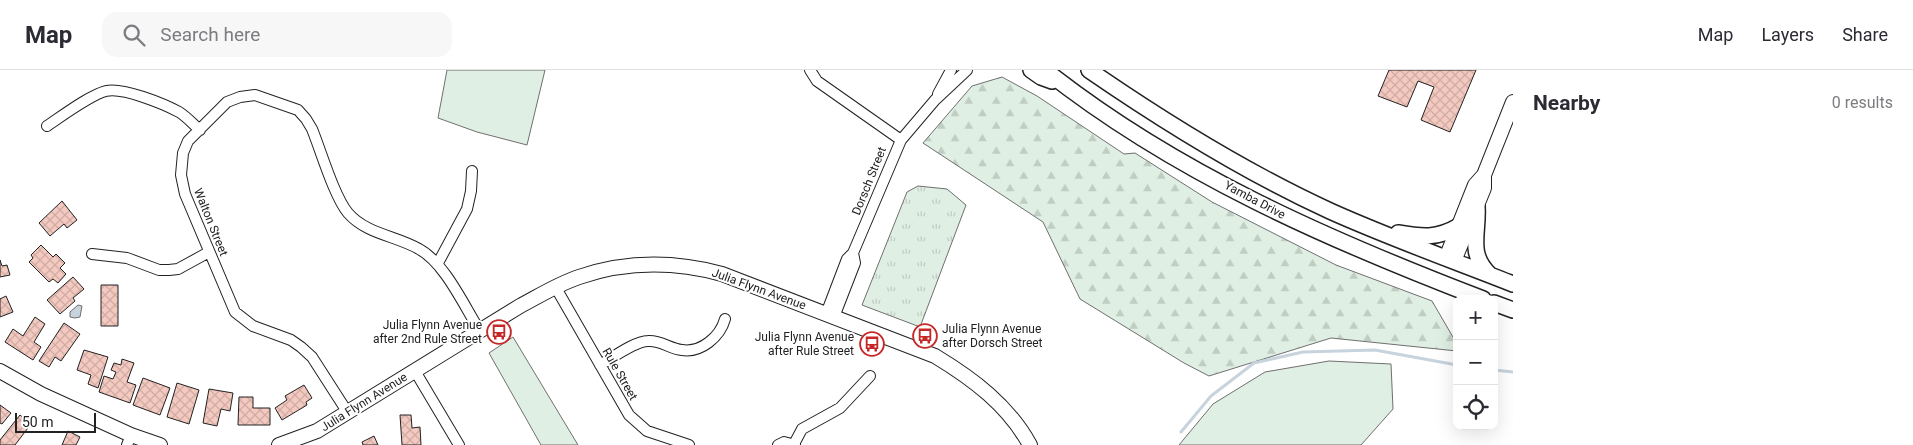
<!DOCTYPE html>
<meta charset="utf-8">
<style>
body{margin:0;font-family:Roboto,sans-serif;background:#f7f7f7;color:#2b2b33}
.controls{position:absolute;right:15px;bottom:15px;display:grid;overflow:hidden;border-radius:10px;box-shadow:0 5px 20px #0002}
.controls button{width:45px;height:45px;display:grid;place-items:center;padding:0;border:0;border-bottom:1px solid #e1e1e2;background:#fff;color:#2b2b33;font:25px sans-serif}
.scale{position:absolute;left:15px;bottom:12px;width:81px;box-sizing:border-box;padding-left:5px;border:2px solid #222;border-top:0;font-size:14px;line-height:18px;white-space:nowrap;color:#222;-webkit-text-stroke:4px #fff;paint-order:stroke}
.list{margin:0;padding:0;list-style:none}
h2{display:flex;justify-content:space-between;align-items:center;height:65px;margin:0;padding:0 20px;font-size:21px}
h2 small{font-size:16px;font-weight:400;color:#7c7c81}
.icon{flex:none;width:28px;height:28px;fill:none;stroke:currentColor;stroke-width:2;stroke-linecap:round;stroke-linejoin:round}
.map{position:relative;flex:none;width:1513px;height:375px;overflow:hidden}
header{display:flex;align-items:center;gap:30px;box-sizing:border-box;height:70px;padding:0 25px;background:#fff;border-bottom:1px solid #e1e1e2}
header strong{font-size:24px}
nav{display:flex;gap:28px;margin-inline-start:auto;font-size:18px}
.search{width:350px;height:45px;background:#f7f7f7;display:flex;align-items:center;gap:12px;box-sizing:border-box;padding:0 18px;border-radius:15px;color:#7c7c81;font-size:19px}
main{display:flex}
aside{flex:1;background:#fff}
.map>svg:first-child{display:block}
.grass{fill:url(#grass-tufts);stroke:#6f6f6f}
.forest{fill:url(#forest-firs);stroke:#6f6f6f}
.park{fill:#e0efe3;stroke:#6f6f6f}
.water{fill:url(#water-ripples);stroke:#6f6f6f}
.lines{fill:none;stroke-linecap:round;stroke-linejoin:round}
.stream{stroke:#c7d3dd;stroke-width:3}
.building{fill:url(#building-cross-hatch);stroke:#222}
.street-casing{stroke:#222;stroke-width:12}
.secondary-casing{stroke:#222;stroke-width:16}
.primary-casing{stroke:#222;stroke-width:18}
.street{stroke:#fff;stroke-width:10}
.secondary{stroke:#fff;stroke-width:14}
.primary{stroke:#fff;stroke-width:15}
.labels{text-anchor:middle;stroke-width:4;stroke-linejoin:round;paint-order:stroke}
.street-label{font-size:12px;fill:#222;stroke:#fff}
.poi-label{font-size:12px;fill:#222;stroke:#fff;text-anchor:end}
</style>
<header>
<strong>Map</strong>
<div class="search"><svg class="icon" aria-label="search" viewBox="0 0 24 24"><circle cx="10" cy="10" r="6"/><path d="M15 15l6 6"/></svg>Search here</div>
<nav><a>Map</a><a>Layers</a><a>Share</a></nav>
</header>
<main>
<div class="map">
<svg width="1513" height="375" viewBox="0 0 1513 375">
<defs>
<pattern id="grass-tufts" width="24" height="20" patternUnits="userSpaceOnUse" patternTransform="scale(1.25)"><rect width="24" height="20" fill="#e0efe3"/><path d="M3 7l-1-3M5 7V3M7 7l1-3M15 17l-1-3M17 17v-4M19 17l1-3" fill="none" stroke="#c0cdc2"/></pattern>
<pattern id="forest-firs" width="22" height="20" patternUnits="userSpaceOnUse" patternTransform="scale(1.25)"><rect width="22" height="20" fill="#e0efe3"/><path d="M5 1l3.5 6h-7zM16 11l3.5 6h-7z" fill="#c0cdc2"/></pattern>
<pattern id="water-ripples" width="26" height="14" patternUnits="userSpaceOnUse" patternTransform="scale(1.25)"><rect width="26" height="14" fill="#c7d3dd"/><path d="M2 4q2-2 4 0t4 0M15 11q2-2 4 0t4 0" fill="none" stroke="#abb5bd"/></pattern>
<pattern id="building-cross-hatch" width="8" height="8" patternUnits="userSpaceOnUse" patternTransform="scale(1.25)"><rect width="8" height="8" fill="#f3c9c0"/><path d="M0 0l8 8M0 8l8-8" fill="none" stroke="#d0aca5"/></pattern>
</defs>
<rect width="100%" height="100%" fill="#fff"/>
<!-- grass -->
<path class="grass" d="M918,116l29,3 19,16 -46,122 -58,-22 45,-113z"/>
<!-- forest -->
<path class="forest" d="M1002,7l35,19 87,58 11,-1 77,49 124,63 96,36 25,43v7l-126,-13 -122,38 -25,-13 -104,-64 -37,-77 -120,-79 49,-57z"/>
<!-- park -->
<path class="park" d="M447,0h98l-18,75 -50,-13 -39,-14z
M513,267l65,108h-37l-52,-92z
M1329,291l62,3 2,45 -32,36h-182l34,-41 52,-32z"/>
<!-- water -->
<path class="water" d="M78,235l4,1 -2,11 -5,1 -5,-1v-5z"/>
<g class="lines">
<!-- stream -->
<path class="stream" d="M1494,300l19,2
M1181,362l30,-36 43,-33 49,-11 72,-2 82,15"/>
</g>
<!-- building -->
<path class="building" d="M1389,0h87l-26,62 -29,-12 13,-33 -16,-6 -11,26 -29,-11z
M62,131l15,19 -10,8 -3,-4 -14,12 -11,-13z
M41,175l12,12 3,-3 9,9 -5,5 6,6 -8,9 -5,-4 -4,3 -20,-20 4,-4 -2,-3z
M0,190l2,6 5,-1 3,10 -10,2z
M73,207l11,12 -11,9 2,3 -15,13 -13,-14z
M101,215h17v41h-17z
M6,226l7,16 -13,5v-18z
M35,247l10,7 -11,18 7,5 -8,13 -28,-18 8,-13 10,7z
M64,253l16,11 -19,27 -6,-4 -6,10 -10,-6z
M84,280l24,7 -10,31 -10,-4 3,-9 -14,-5z
M122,289l12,4 -7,19 9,3 -6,18 -31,-11 5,-16 9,3 3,-7 -5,-2 3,-7 7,2z
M143,308l27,10 -10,27 -27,-10z
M177,313l22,7 -10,34 -22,-7z
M304,315l8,13 -6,4 1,3 -25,15 -7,-12 12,-8 -2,-4z
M209,319l24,4 -3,18 -9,-2 -4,17 -14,-3z
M239,327h14v11h17v17h-32z
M0,335l11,8 -9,11 -2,-1z
M20,345l11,9 -16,21h-15v-5z
M400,345h11l1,13 8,-1 1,18h-19z
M68,361l12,6 -4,8h-14z
M374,366l4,9h-15l-1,-3z"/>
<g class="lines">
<!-- street casing -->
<g class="street-casing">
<path id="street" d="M810,0l7,11 84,59
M938,24l13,-24
M47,56c15,-10 43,-31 59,-35 17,-4 58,13 73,21 8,5 14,12 21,18
M92,184l35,4 32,12h10l9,-1 31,-17
M438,193l29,-54 4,-18 1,-20
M556,218l73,127 18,16 42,14
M826,244l21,-55 6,-6 48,-113 34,-40 32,-30
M834,247l21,-54 -2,-10
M600,295c12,-7 35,-24 48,-24 13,-1 22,8 34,9 19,3 38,-13 43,-31
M415,301l44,74
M348,343l-36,-56 -11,-10 -10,-7 -38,-14 -18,-14 -50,-118 -4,-19 2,-22 5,-12 39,-39 13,-5 15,-2 43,15 8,9 6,10c9,22 22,67 36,84 18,21 49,23 71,36 26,14 45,57 61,82
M794,374l8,-15 38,-21 30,-32
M127,375l4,-10
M778,375l6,-3 11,3"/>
</g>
<!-- secondary casing -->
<g class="secondary-casing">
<path id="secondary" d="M1446,188l29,-73 9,-10 29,-73
M1454,191l30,-73v-13
M0,301l41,23 90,41 29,10
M279,375l38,-14 203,-125c19,-10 38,-22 59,-29 47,-16 95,-16 143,-3l213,82c38,23 73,49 95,89"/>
</g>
<!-- primary casing -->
<g class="primary-casing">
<path id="primary" d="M1031,0l10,7 11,4
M1045,0c130,103 284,170 438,229
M1089,0c77,53 156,102 241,141 60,27 122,49 183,73
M1477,136c2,28 -10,47 13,69
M1398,163c24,4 39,6 61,-7
M1494,233l19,7"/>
</g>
<!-- street -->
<use href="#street" class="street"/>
<!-- secondary -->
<use href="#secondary" class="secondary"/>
<!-- primary -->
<use href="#primary" class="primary"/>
</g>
<!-- icons -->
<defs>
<g id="bus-ring" transform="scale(1.25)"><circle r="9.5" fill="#fff" stroke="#c62828" stroke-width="1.5"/><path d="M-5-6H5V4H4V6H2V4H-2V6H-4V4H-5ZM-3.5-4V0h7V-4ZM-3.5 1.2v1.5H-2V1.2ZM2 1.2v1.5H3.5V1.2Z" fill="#c62828"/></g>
</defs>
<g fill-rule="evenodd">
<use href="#bus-ring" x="499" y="262"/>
<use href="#bus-ring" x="925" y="266"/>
<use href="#bus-ring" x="872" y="274"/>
</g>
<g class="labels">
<!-- street labels -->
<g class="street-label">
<text transform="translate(869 111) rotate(-68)" y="4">Dorsch Street</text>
<text transform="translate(1255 130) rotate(28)" y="4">Yamba Drive</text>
<text transform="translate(211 152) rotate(68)" y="4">Walton Street</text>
<text transform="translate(759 219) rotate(20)" y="4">Julia Flynn Avenue</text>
<text transform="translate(620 304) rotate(60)" y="4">Rule Street</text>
<text transform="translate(364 332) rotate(-32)" y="4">Julia Flynn Avenue</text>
</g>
<!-- poi labels -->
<g class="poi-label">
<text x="482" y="259">Julia Flynn Avenue<tspan x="482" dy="14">after 2nd Rule Street</tspan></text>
<text x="942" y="263" text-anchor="start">Julia Flynn Avenue<tspan x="942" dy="14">after Dorsch Street</tspan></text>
<text x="854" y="271">Julia Flynn Avenue<tspan x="854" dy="14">after Rule Street</tspan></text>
</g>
</g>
</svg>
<div class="controls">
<button>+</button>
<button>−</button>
<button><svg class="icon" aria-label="locate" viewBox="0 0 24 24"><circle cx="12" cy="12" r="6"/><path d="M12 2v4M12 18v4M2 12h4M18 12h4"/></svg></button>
</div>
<div class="scale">50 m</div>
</div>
<aside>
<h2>Nearby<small>0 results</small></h2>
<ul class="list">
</ul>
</aside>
</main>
